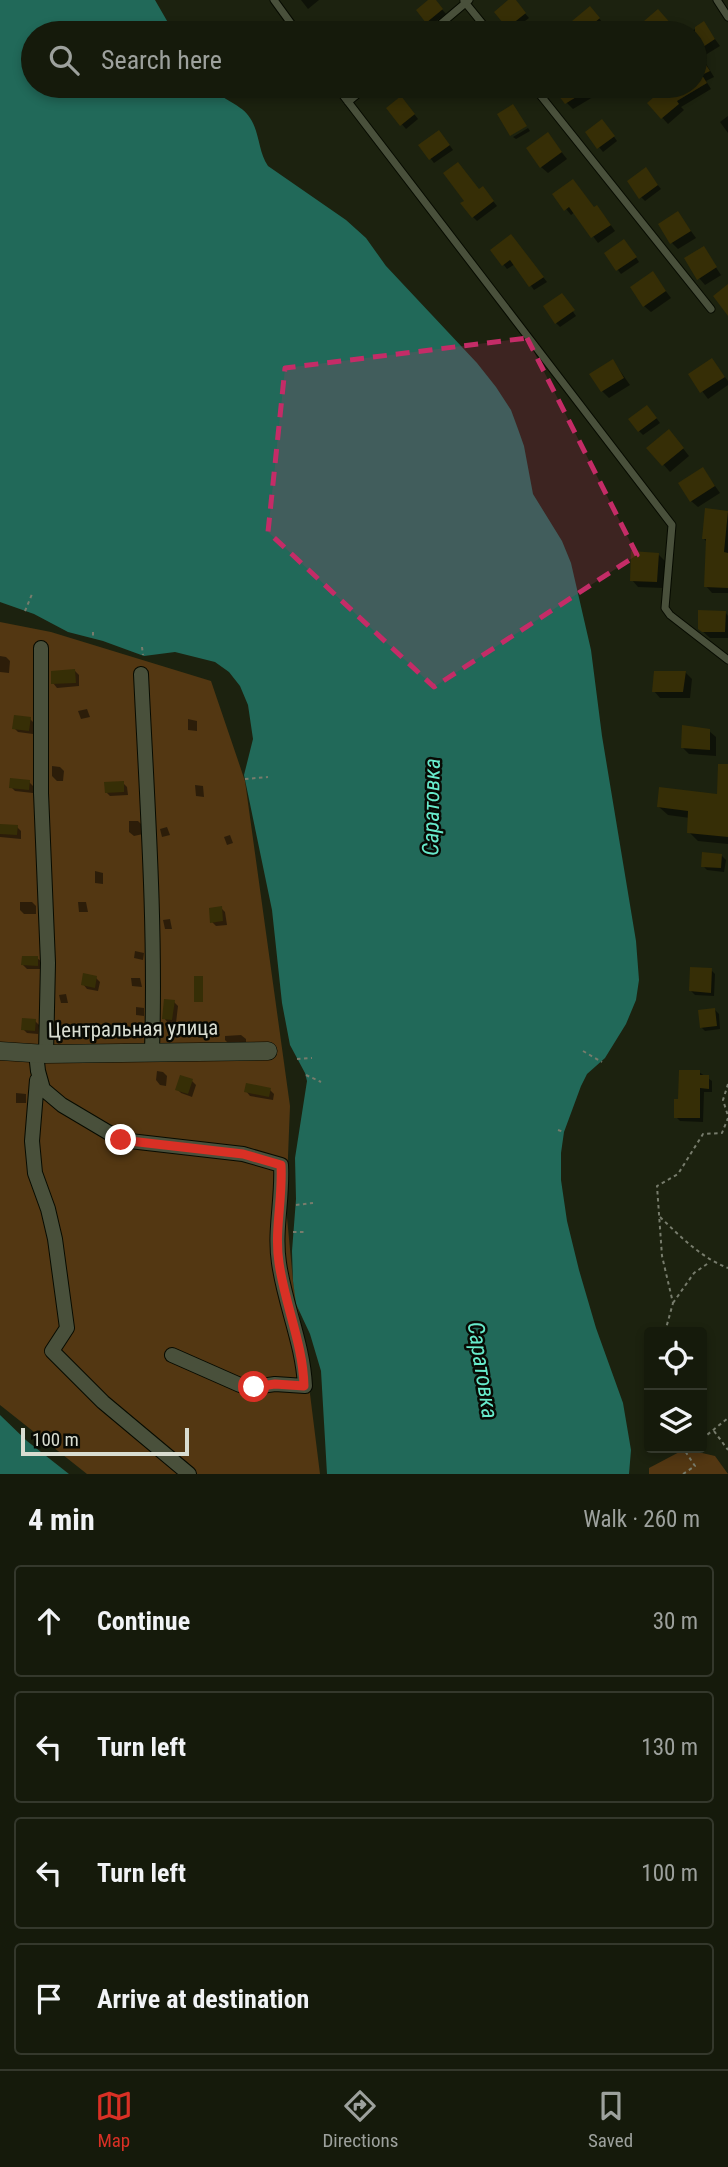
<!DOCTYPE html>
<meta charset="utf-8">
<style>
body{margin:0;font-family:"Roboto Condensed",sans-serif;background:#222719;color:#f1f3f6}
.controls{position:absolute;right:21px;bottom:21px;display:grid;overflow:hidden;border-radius:7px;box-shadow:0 4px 10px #0003}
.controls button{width:63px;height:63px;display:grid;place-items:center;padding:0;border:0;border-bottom:2px solid #34382c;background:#151a0b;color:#f1f3f6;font:35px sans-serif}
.scale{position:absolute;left:21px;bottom:18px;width:168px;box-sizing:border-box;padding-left:7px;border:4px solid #d9ddd1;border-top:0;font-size:19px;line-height:24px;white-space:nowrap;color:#d9ddd1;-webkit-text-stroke:5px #080a04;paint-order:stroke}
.stop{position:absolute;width:21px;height:21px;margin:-16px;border:5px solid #d93025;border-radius:50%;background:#fff}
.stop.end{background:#d93025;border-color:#fff;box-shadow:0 2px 7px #0008}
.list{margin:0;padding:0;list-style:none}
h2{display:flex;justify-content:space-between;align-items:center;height:91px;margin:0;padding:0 28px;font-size:30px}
h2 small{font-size:23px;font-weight:400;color:#9da19d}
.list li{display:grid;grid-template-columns:46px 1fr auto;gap:21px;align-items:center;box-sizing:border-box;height:112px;margin:0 14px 14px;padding:0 14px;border:2px solid #34382c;border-radius:7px}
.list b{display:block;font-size:26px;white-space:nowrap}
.list em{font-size:23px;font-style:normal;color:#9da19d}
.icon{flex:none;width:38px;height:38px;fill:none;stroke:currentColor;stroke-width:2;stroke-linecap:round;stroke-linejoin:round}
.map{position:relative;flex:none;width:728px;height:1474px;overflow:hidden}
.search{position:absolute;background:#151a0b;box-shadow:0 4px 10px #0003;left:21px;right:21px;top:21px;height:77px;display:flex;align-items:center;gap:18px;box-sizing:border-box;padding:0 24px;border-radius:38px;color:#9da19d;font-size:26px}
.sheet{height:595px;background:#151a0b}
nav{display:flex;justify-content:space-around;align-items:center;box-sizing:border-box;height:98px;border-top:2px solid #34382c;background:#151a0b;font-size:19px;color:#9da19d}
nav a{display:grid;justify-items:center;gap:4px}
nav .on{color:#d93025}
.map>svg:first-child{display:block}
.green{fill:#533712}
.water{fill:#216959}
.shadow{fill:#0007}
.building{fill:#362e06}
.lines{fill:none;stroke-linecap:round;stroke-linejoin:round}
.service-casing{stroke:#070b00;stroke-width:9}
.minor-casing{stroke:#070b00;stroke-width:16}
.tertiary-casing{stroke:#070b00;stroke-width:19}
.path{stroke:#777c6c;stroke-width:2;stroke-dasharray:3.5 3.5;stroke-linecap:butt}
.service{stroke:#49503b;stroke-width:7}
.minor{stroke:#49503b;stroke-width:14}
.tertiary{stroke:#49503b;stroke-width:18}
.route{stroke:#d93025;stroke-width:9}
.marked{fill:#c42c67;fill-opacity:0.2;stroke:#c42c67;stroke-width:5;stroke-dasharray:14 9;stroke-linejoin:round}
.labels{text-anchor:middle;stroke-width:5;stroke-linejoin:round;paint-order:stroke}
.street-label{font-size:21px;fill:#d9ddd1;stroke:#080a04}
.water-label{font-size:23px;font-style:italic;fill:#68ebcc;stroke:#080a04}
</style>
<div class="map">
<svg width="728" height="1474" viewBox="0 0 728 1474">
<rect width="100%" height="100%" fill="#1c220f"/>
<!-- green -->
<path class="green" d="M0,622l51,10 160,49 34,100 45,325 -4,101 7,74 9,49 18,144h-233l-87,-69z
M685,1449l30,7 13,18h-79v-6z"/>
<!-- water -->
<path class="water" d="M0,0h155l19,33h-141v53h177c10,13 33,19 40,32 10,15 8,33 18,48l78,54 20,18 20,28 91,97 19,24 15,23 7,19 6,17 9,48 29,47 9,22 20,87 11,86 34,205 3,39 -3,20 -10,24 -21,34 -18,16 -6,12 -17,46 -3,21v27l6,41 12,49 17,58 27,75 8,47 -2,24h-302l-6,-103 -11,-37 -14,-30 -3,-23 -1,-30 4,-52 -1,-41 12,-77 -2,-8 -15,-28 -8,-42 -10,-93 -28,-135 9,-36 -5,-34 -8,-19 -11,-14 -14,-10 -40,-10 -31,4 -41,-15 -35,-9 -34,-18 -34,-12z
M0,1415l27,26 42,33h-69z"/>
<!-- shadow -->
<path class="shadow" d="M301,0h18l-11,9z
M431,0h3l12,14 -15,11 -4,-4z
M511,0h3l15,18 -17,13 -4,-4z
M594,12l9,11 -13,10h-5l-10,-12z
M704,24l16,22 -18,11 12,20 -8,4 5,8 -30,18 3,3 -16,14 -19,-21 20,-17h26v-53h-7z
M575,86h9l9,11 -20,12 -12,-12z
M405,102l13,17 -12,10 -18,-21z
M728,116v17l-8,-11z
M606,125l11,16 -14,11 -16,-20z
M528,128l2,3 -14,8 -3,-2z
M548,135l19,24 -19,14 -7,-6z
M443,136l10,14 -19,13 -14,-18z
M649,174l12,15 -16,12 -4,-4z
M479,191l7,1 11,14 -20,15 -4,-4z
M554,194l48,19 13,18 -17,12 -23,-31 -4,3z
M678,213l18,25 -18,11 -6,-6z
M515,241l32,41 -13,8 -19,-26 -8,5 -15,-19z
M628,245l11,17 -18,12 -15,-20z
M703,248l18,27 2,-1 -18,11 -6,-7z
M652,273l19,25 -20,14 -7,-6z
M563,297l13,19 -16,11 -4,-4z
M712,360l16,21v4l-20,14 -18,-24z
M613,361l17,24 -21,13 -7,-7z
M651,411l9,12 -17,12 -4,-4z
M675,438l14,18 -19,16 -21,-24z
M703,469l17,24 -22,14 -7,-6z
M707,510l21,3v80h-16l-6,-7 1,-44 -4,-4z
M658,554l7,7 -2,27 -25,-1 -6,-7z
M725,612l3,4v22h-18l-11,-10z
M0,656l6,1 4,4 -1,12 -9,-1z
M75,671l4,4v11l-22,2 -4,-5z
M685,672l7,7 -2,19h-30l-6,-7z
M87,709l3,8 -9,2 -3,-8z
M30,719l4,4 -1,11 -15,-2 -4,-4z
M188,719l9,2v10l-9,-1z
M709,731l7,6v19l-27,-2 -6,-6z
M52,766l8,1 4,4 -1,10h-6l-5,-5z
M728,766v78l-30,-3 -9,-9 1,-14 -22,-3 -9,-8 60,-11z
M29,782l4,4v7l-18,-2 -4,-4z
M123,783l4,4 1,8 -18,1 -4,-4z
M195,785l8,1 1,11 -8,-1z
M129,821h9l4,4 1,9 -9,2 -5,-4z
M0,826l17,1 4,4v8l-21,-2z
M167,827l3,8 -8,2 -2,-8z
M230,835l3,8 -6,2 -3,-8z
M721,855l5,5 -2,12 -17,-2 -4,-4z
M95,871l8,2v11l-8,-1z
M20,902h12l4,4v8h-12l-4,-4z
M78,902h8l2,10h-9z
M221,908l4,4 2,13 -11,1 -4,-4z
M170,919l2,10h-7l-2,-9z
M135,951l9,2 -1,7 -9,-2z
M37,958l5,4v7h-15l-4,-4z
M711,970l4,4 -1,22 -19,-1 -4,-4z
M96,978l4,4 -2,9 -11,-2 -4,-5z
M131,978h9l2,9 -10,-1z
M66,994l2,9h-7l-2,-8z
M174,1002l4,4 -2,17h-8l-4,-5z
M136,1007l8,1v8l-8,-1z
M715,1010l4,4 1,15 -15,2 -4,-4z
M35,1021l4,4 -1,9 -11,-1 -4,-4z
M241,1035l5,4v4l-17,1 -4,-4v-4z
M157,1071l6,1 4,4 -1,10 -6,-1 -4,-5z
M699,1072l13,9v11h-8l-1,30 -23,-1 -4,-4 4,-16z
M192,1081l4,4 -4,12 -11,-4 -4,-4z
M270,1090l4,4 -1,6 -23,-4 -4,-5z
M16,1093l10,1v9h-10z"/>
<!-- building -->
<path class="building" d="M428,0h8l7,9 -17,14 -10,-13z
M508,0h8l10,13 -19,15 -13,-16z
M590,6l10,12 -18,15 -10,-12z
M658,9l21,24h-49z
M704,21l11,18 -18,12 13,20 -8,4 5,8 -30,18 2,3 -18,15 -14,-16 20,-17h28v-59z
M572,86h22l-29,18 -6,-8z
M401,96l14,18 -15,12 -14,-18z
M513,104l14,22 -17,10 -13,-22z
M602,119l13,17 -18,13 -12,-17z
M439,130l11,15 -21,15 -11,-15z
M548,132l14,20 -22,16 -14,-20z
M458,162l21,27 4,-3 11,15 -22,17 -12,-15 4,-2 -21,-28z
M646,167l12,18 -19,14 -12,-18z
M573,179l21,28 3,-2 14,20 -20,13 -22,-31 -5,4 -12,-17z
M678,211l13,20 -21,13 -12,-20z
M511,234l33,43 -15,10 -19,-27 -8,6 -12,-16z
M624,239l13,18 -21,14 -12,-18z
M704,246l13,21 -20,13 -13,-22z
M653,271l13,20 -23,16 -13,-20z
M728,284v32l-15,-20z
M562,293l13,17 -20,14 -12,-18z
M712,358l13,19 -25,16 -12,-19z
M613,359l11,19 -23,14 -12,-18z
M647,405l10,13 -19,14 -10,-13z
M669,429l15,19 -22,18 -16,-18z
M703,467l12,19 -25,16 -12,-19z
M705,508l23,3 -4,41 4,1v35l-24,-1 2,-48h-4z
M631,551l28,2 -2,29 -27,-1z
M698,610l28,1 -1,21h-23l-4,-3z
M75,669l1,14 -25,1v-13z
M654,671h32l-3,21h-31z
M14,715l17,2 -2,14 -17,-2z
M682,725l28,4v21l-29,-2z
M718,764h10v73l-41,-4 1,-22 -31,-4 2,-20 58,7z
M10,778l20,2 -1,10 -20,-2z
M124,781v11l-19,1 -1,-11z
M0,824l18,1 -1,10 -17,-1z
M702,852l20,2 -1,14 -20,-1z
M222,906l1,15 -13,2 -1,-15z
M22,956h16v10l-17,-1z
M690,967l22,1 -1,25 -22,-2z
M83,973l14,3 -2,12 -14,-3z
M194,976h9v26h-9z
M164,999l11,1 -3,20 -10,-1z
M715,1008l2,18 -17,2 -2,-18z
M22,1018l14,1 -1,12 -14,-1z
M679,1070h21v5h9v14l-9,-1v30h-26v-19h4z
M180,1075l13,4 -5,15 -13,-4z
M246,1083l25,5 -2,9 -25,-5z"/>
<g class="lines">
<!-- service casing -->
<g class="service-casing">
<path id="service" d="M274,0l24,33
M717,0l11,17
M464,1l26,32
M430,33l39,-33
M336,86l336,439 -7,83 5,7 58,45
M533,86l178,223
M348,102l19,-16"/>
</g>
<!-- minor casing -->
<g class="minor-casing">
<path id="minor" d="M41,648v145l7,170 -2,91
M141,674c6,126 15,251 11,377
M36,1053l2,18 5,18 19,16 59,35 122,14 38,11c2,33 -7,66 -2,98 6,42 24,81 26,123l-30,-2 -21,3 -14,-2 -68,-30
M37,1080l-5,61 3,32 13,36 7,30 12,89 -15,23 51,51 86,72"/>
</g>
<!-- tertiary casing -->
<g class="tertiary-casing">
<path id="tertiary" d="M0,1051l46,3 222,-3"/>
</g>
<!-- path -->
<path class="path" d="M25,611l7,-17
M93,632v7
M142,647l1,8
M245,779l23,-2
M583,1051l19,11
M297,1059l15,-1
M306,1075l15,7
M728,1084l-5,16 5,16
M558,1130l6,2
M296,1205l17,-2
M660,1217c21,20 40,40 68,51
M293,1232h14
M673,1303l21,-30 16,-11
M665,1332l8,-29 -11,-47 -5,-70 21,-12 25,-40 19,-1 6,-15
M714,1431l14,19
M702,1439l26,-21
M683,1474l12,-8 -12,-18"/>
<!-- service -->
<use href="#service" class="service"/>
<!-- minor -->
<use href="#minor" class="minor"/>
<!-- tertiary -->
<use href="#tertiary" class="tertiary"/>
</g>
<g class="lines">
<!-- route -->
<path class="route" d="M121,1140l122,14 38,11c2,33 -7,66 -2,98 6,42 24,81 25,123l-29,-2 -21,3"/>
</g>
<!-- marked area -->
<path class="marked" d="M527,338l110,217 -203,132 -166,-155 17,-164z"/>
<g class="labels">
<!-- street labels -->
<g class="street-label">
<text transform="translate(133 1029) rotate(-1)" y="7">Центральная улица</text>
</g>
<!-- water labels -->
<g class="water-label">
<text transform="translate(431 807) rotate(-89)" y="8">Саратовка</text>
<text transform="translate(483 1370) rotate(81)" y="8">Саратовка</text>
</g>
</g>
</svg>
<div class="controls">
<button><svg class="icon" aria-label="locate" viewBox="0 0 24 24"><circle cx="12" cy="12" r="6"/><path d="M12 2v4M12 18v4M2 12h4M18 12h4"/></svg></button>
<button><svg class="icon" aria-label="layers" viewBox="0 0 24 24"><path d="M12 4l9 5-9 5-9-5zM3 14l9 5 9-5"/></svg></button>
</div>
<div class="scale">100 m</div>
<div class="stop" style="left:254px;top:1387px"></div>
<div class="stop end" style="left:121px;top:1140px"></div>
<div class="search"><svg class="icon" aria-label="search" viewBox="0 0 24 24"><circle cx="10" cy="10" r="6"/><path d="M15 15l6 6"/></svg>Search here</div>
</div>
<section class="sheet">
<h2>4 min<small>Walk · 260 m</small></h2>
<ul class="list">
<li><svg class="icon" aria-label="ahead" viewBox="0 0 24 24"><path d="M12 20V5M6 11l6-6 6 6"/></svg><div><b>Continue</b></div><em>30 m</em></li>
<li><svg class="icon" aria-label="left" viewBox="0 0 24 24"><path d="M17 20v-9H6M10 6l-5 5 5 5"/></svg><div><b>Turn left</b></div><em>130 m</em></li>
<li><svg class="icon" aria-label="left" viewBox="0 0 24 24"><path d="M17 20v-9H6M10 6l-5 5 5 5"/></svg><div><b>Turn left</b></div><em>100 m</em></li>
<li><svg class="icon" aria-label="arrive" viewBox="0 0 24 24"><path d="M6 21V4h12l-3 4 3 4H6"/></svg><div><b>Arrive at destination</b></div></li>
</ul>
</section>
<nav>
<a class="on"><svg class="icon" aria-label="map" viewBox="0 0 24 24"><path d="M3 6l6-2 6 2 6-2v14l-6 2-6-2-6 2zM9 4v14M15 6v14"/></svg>Map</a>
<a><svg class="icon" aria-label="directions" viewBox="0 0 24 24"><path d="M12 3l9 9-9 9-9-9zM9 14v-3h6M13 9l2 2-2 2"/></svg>Directions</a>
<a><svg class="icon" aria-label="saved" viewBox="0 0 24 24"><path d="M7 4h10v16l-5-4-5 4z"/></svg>Saved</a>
</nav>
